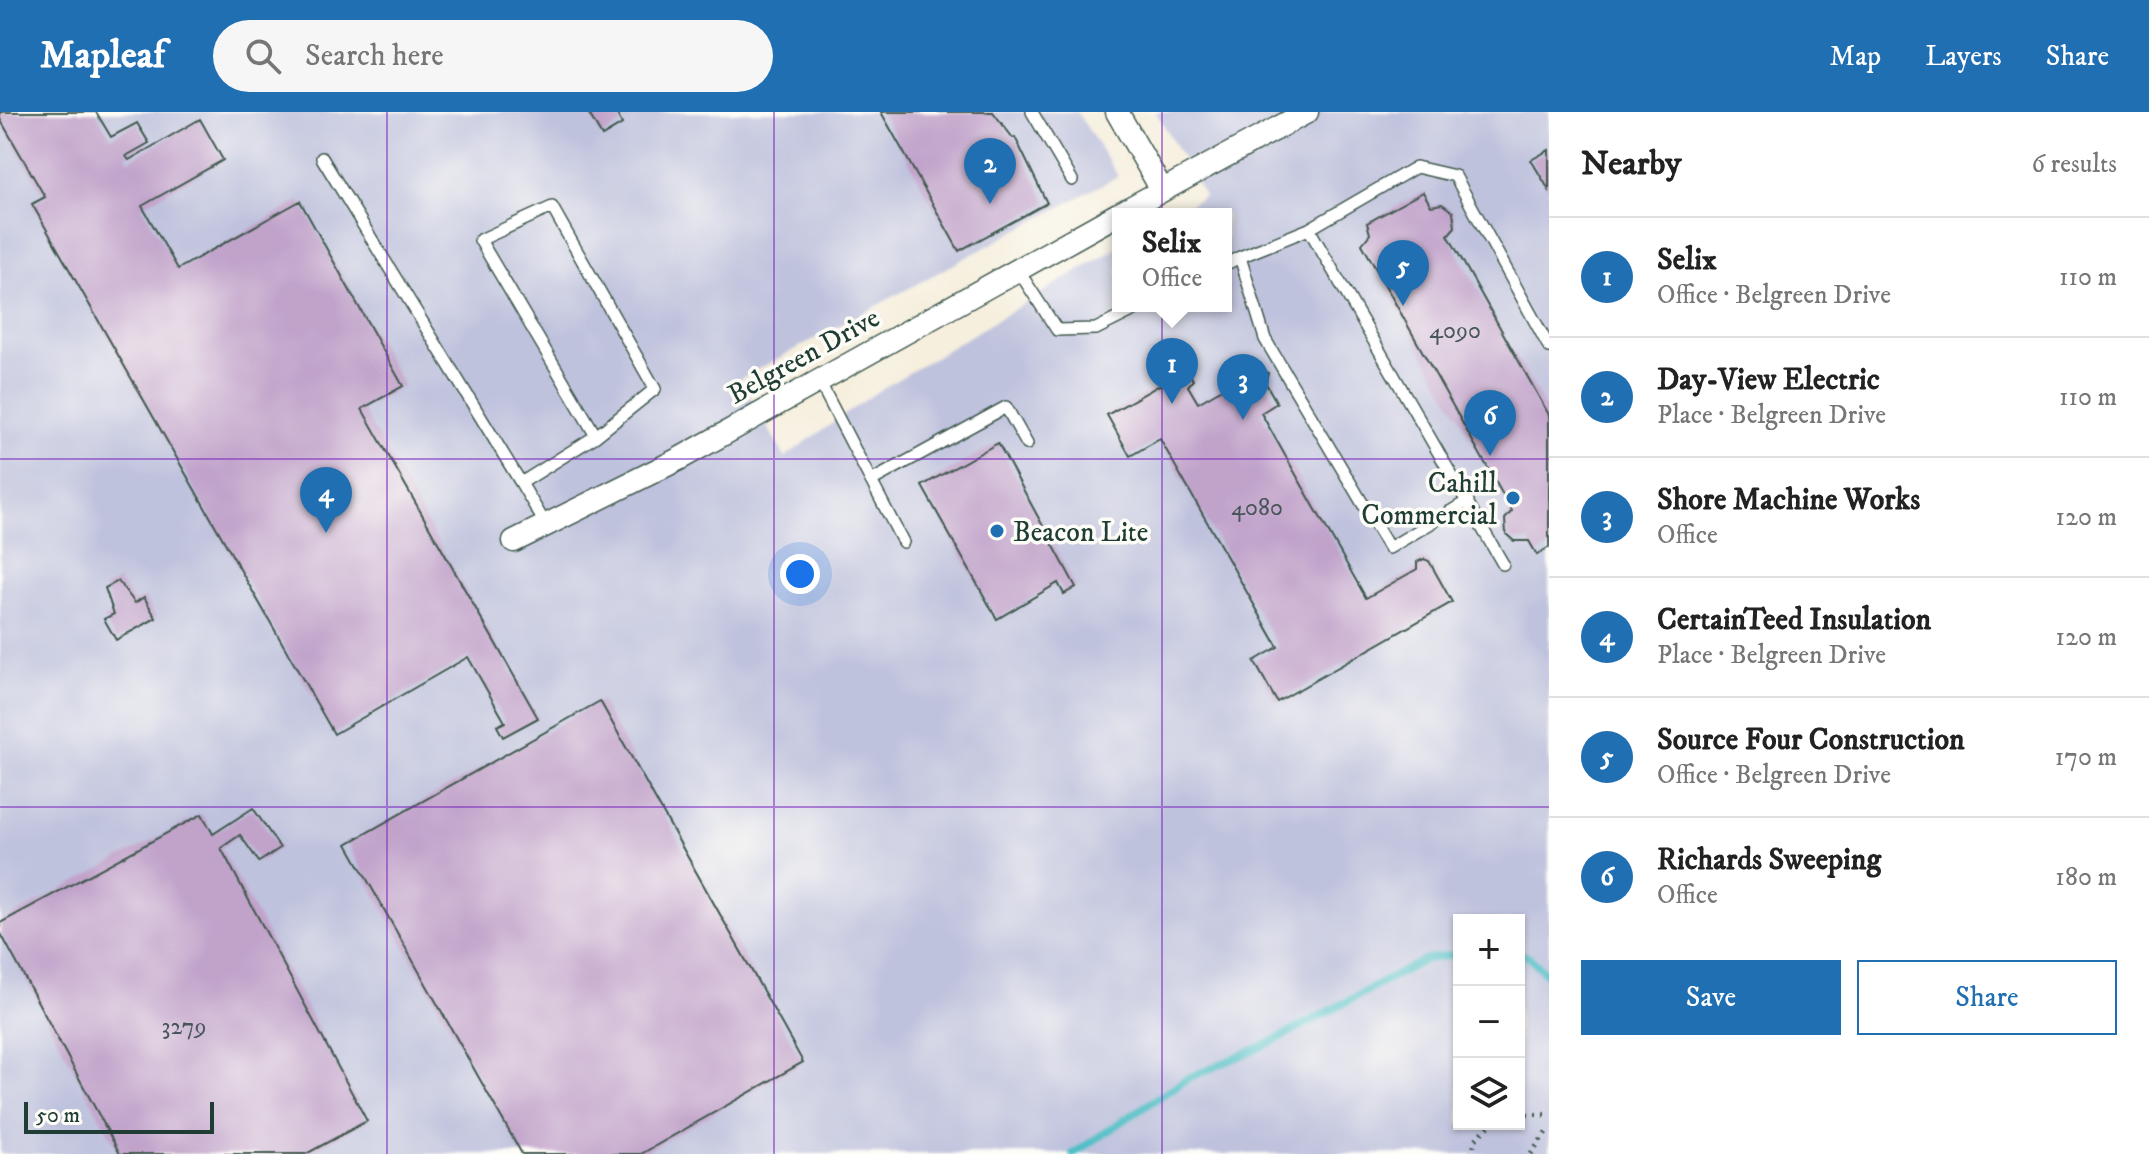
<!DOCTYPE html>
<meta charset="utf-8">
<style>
body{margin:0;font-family:"IM FELL DW Pica",serif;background:#f6f6f6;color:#222}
.controls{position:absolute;right:24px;bottom:24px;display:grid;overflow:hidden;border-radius:0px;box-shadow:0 2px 6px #0004}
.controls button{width:72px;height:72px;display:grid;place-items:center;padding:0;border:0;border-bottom:2px solid #e0e0e0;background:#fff;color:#222;font:40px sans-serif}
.scale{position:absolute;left:24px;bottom:20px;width:190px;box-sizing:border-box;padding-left:8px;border:4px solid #1f3d34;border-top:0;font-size:22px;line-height:28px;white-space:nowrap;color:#1f3d34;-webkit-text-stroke:6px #fdfcf7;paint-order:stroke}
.you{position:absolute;left:800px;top:462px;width:28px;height:28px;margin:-20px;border:6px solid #fff;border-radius:50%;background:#1a73e8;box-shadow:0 0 0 12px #1a73e833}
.badge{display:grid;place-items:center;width:52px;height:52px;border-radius:50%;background:#1f6fb2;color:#fff;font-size:26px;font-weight:700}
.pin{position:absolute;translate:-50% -66px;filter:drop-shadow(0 2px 4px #0008)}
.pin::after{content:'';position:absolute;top:42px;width:28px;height:24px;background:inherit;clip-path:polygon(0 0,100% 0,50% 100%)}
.popup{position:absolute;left:1112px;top:96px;width:120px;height:104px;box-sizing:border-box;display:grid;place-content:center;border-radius:0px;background:#fff;filter:drop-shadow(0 2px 6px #0005);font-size:26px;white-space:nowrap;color:#767676}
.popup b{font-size:30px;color:#222}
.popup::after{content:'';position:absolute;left:50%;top:100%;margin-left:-16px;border:16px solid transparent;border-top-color:#fff}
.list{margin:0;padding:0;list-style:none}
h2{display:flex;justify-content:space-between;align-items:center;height:104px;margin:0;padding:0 32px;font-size:34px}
h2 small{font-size:26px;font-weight:400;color:#767676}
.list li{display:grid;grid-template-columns:52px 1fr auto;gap:24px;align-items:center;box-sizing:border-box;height:120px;padding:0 32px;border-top:2px solid #e0e0e0}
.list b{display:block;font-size:30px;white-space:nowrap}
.list p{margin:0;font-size:26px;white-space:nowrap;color:#767676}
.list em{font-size:26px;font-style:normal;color:#767676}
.actions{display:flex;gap:16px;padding:24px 32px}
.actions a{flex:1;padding:18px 0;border:2px solid #1f6fb2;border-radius:0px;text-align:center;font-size:28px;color:#1f6fb2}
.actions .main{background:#1f6fb2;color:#fff}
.icon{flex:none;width:44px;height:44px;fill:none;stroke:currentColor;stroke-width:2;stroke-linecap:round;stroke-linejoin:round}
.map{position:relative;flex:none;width:1549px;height:1042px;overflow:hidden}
header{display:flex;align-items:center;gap:48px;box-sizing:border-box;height:112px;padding:0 40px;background:#1f6fb2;color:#fff}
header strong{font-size:38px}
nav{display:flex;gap:44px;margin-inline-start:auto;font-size:28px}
.search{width:560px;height:72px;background:#f6f6f6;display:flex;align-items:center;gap:20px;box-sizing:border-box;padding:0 28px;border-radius:44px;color:#767676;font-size:30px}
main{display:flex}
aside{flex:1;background:#fff}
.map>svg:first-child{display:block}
.industrial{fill:#bfc2dd;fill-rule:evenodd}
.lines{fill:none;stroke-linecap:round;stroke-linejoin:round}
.stream{stroke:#50bec6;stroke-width:8}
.building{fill:#c1a3ca}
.service-casing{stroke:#3f584e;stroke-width:14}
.minor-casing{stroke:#3f584e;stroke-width:25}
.path{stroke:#3f584e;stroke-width:5;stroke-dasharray:2 6;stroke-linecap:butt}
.service{stroke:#fff;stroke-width:11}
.minor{stroke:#fff;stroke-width:22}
.grid{fill:none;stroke:#7b2cbf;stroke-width:2;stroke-opacity:0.55}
.poi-dot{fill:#1f6fb2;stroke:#fdfcf7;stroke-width:3}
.labels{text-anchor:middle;stroke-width:7;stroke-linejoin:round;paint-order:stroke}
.number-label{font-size:24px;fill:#48565a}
.street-label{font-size:28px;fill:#1f3d34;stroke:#fdfcf7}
.poi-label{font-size:28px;fill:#1f3d34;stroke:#fdfcf7;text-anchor:end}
</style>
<header>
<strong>Mapleaf</strong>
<div class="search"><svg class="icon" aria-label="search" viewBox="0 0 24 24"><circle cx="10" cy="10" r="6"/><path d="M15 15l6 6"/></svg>Search here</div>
<nav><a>Map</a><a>Layers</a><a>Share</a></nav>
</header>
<main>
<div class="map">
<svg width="1549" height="1042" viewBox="0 0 1549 1042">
<rect width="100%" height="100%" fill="#fdfcf7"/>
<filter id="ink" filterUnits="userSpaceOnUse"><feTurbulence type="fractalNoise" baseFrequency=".0125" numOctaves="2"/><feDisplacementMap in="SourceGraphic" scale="16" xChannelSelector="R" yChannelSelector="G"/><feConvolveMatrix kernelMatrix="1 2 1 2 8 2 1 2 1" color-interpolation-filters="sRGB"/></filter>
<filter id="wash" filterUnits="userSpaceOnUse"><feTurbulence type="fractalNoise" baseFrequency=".006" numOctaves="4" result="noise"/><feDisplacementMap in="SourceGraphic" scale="32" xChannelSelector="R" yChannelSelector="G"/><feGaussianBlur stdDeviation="1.8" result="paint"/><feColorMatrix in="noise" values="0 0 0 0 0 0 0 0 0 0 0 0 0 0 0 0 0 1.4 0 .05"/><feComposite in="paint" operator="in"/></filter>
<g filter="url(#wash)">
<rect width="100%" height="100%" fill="#f6efde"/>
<!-- industrial -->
<path class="industrial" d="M0,0h1077l41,64 -378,203 45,78 90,-64 243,-146v59h108v-92h-52l30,-18 -48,-84h393v1042h-1549zM1459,808h60v204h-60z"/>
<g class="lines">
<!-- stream -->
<path class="stream" d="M1519,841l10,4 20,20
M1073,1042l115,-76 82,-35 156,-84 33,-5"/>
</g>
<g id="blocks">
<!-- building -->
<path class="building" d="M0,0h96l15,25 26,-14 12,20 -23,13 3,4 71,-41 23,41 -81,46 36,63 122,-68 103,185 -41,23 176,309 -35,19 -6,-11 8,-4 -37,-65 -134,77 -302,-530 13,-7 -45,-78z
M588,0h28l6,12 -20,12z
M881,0h112l20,26 2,-1 32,66 -88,48z
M1549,38v40l-18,-30z
M1423,80l8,14 11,-2 11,8 2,15 -7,8 101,180v132l-12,8 -8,-14h-15l-8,-7 -1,-15 7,-8 -150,-267 8,-10 -3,-11z
M1257,257l11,4 -3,9 12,21 -16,10 105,185 51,-29v-7l7,-3 5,2 23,41 -175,100 -23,-41 24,-14 -118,-208 -30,17 -23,-41 74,-42 9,2 3,5 -5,6 10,17z
M998,331l78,144 -12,7 -6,-11 -61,36 -75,-133z
M118,469l17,22 9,-6 12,21 -40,22 -12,-21 10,-5 -9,-26z
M600,589l203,361 -162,92h-119l-175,-310z
M253,696l27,40 -21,14 -19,-27 -19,13 146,273 -61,33h-186l-120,-222v-9l202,-109 11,20z"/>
</g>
</g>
<g filter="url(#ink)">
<use href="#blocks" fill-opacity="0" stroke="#3f584e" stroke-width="2"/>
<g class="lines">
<!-- service casing -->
<g class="service-casing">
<path id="service" d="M1032,0l40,68
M322,46l199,325
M1309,117l107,-62 39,9 94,171
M1240,145l69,-28 194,335
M1226,152l14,-7 25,82 124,209 79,-47
M1018,158l39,60 39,-1 46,-23
M819,269l84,161
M871,369l135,-74 21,37
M546,413l-25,-42 75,-47 -116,-196 72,-33 103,182 -59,47"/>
</g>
<!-- minor casing -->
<g class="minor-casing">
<path id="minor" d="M1117,0l45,78
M1119,102l188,-102
M514,429l165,-82 439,-245"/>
</g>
<!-- path -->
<path class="path" d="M1519,1002l30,1
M1471,1042l5,-15 15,-15
M1531,1042l18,-26"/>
<!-- service -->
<use href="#service" class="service"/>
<!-- minor -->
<use href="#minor" class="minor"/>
</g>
</g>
<!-- grid -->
<path class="grid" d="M387,0v1042M774,0v1042M1162,0v1042M0,347h1549M0,695h1549"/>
<!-- markers -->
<g class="poi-dot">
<circle cx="1513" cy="386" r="8"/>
<circle cx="997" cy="419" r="8"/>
</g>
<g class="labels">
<!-- number labels -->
<g class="number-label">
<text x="1455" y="226">4090</text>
<text x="1257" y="403">4080</text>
<text x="184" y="922">3279</text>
</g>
<!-- street labels -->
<g class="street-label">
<text transform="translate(803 243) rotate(-29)" y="10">Belgreen Drive</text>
</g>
<!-- poi labels -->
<g class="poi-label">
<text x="1497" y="380">Cahill<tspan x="1497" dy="32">Commercial</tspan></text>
<text x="1013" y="429" text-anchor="start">Beacon Lite</text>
</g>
</g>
</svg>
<div class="controls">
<button>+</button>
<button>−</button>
<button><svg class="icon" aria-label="layers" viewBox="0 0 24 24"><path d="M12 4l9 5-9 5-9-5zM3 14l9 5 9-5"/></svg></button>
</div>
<div class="scale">50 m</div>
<div class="you"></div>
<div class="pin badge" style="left:1172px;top:292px">1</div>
<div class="popup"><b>Selix</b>Office</div>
<div class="pin badge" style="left:990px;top:92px">2</div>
<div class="pin badge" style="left:1243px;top:308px">3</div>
<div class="pin badge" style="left:326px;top:421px">4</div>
<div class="pin badge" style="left:1403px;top:194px">5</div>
<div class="pin badge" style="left:1490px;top:344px">6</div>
</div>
<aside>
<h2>Nearby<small>6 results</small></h2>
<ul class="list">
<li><span class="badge">1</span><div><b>Selix</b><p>Office · Belgreen Drive</p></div><em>110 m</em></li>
<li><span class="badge">2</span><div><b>Day-View Electric</b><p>Place · Belgreen Drive</p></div><em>110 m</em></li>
<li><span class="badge">3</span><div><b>Shore Machine Works</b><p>Office</p></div><em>120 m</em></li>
<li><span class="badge">4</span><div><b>CertainTeed Insulation</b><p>Place · Belgreen Drive</p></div><em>120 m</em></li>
<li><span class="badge">5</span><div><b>Source Four Construction</b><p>Office · Belgreen Drive</p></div><em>170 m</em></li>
<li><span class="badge">6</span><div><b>Richards Sweeping</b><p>Office</p></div><em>180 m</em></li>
</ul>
<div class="actions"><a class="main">Save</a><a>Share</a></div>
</aside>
</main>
